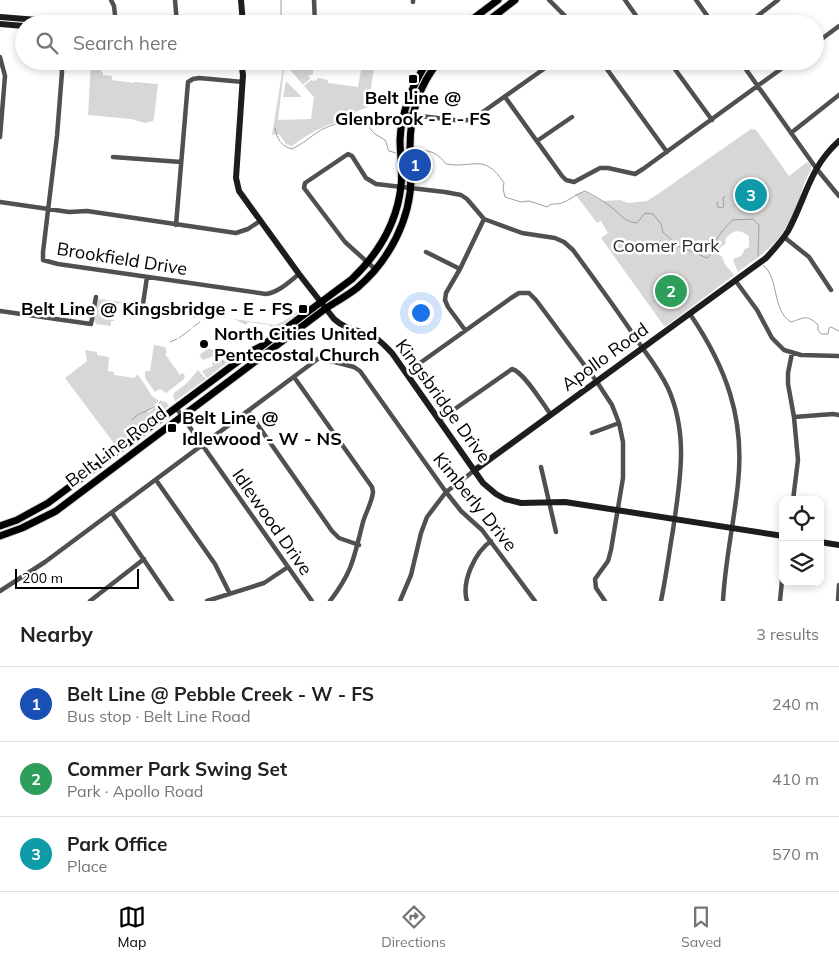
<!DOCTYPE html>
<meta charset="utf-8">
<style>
body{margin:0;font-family:Mulish,sans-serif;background:#f6f6f6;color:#202124}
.controls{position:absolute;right:15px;bottom:15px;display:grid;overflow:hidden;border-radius:10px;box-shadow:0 2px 8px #0003}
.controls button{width:45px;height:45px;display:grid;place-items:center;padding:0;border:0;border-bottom:1px solid #e0e0e0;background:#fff;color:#202124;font:25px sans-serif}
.scale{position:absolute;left:15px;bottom:12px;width:124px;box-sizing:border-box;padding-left:5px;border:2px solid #000;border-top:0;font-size:14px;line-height:18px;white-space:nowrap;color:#000;-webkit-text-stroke:4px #fff;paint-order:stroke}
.you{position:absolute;left:420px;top:312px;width:18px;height:18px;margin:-12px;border:4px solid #fff;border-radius:50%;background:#1a73e8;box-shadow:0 0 0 8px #1a73e833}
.badge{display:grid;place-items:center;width:32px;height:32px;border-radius:50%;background:#000;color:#fff;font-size:16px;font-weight:700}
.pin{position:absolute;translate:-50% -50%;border:2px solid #fff;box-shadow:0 1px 5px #0006}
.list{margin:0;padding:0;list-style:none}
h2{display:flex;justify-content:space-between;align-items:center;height:65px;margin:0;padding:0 20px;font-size:21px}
h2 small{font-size:16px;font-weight:400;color:#757577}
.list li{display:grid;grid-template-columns:32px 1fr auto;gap:15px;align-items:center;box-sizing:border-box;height:75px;padding:0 20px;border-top:1px solid #e0e0e0}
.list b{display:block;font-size:19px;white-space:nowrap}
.list p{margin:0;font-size:16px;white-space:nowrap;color:#757577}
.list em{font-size:16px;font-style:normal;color:#757577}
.icon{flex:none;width:28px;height:28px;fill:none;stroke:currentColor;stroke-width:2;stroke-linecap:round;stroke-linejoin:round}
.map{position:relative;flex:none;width:839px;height:601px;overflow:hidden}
.search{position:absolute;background:#fff;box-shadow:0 2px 8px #0003;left:15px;right:15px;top:15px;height:55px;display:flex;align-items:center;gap:12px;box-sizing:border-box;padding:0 18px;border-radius:28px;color:#757577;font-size:19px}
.sheet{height:290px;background:#fff}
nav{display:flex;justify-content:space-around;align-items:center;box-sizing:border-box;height:70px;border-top:1px solid #e0e0e0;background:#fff;font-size:14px;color:#757577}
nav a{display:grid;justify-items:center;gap:2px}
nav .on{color:#000}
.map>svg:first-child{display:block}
.green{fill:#d7d7d7}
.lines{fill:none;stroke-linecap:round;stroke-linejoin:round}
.stream{stroke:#9e9e9e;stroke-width:1}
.primary-casing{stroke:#dbdbdb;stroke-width:9}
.street{stroke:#505050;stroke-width:4.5}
.secondary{stroke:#1d1d1d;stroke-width:6}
.primary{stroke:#000;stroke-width:7}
.poi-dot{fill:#000;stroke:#fff;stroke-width:2}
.labels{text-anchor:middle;stroke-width:5;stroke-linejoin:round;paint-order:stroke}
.poi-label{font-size:18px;font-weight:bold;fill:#000;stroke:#fff;text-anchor:start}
.park-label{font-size:18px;fill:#2e2e2e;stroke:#fff}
.street-label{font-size:18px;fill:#000;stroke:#fff}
</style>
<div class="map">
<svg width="839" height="601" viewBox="0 0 839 601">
<rect width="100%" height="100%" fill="#fff"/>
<!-- green -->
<path class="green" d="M91,61h11l-1,11h2v3l9,1v4l21,3 1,-1 24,2 -4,34 -1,3 -8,2 -14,-4 -43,-4z
M284,61h1l-7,59 33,-1 3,-22 -10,-11 7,-6 3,1 5,-3 9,2v3l30,4 3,-17 -14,-1 1,-8h27l-7,46 -13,5 -3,7c-27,5 -38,11 -60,27l-6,-2 -7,-10 -7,1z
M288,67l25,2v5l-4,2 1,3 -7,6z
M286,81l15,15v1h-18z
M751,129l5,1 33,46 18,-14 4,3v5c-8,12 -10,27 -16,40 -15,34 -30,42 -57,62l-5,-12 2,-2 6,-2 4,-7 4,-2v-11c-9,-7 -17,-7 -24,4l1,3 -6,5 -1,7 4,2 -1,2 3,3 -1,1 10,12 -1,1 -67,50h-2l-63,-88 7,-5 -7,-12 -4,2 -22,-29 10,-2 18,9 17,-1 8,3 19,-2 11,-7z
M101,299l174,26 9,-4 30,-21 -41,32 -2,-1 9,-7 -10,7v-6l-22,-3 -2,3 -12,-6 -25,-3 -16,2 1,-4 -39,-5 -1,3 -1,-4 -17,-2 -2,3v-3l-16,-3 -1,3h-3l-2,13 3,2h-4v5l-15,-2 -2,-4 4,-20z
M154,345l11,2 2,5 -2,2 15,21 3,-2 2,3 -1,3 -18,14 -6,-4 -5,3 -10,-14v-7h5z
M208,349l10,1 2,2 2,-1 1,2 -20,7 -4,-5z
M85,350l12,2v3l12,2 -1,14 6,1v3l21,3 1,-3 3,1 13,20 7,5 -11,10v2l14,-12 4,1 3,4 -53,40 -51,-68 22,-17z
M223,360l6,1 -22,17 -5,-7 11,-5 -1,-4 9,-1 1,3z
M198,370l8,9 -31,22 -2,-5 1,-3 13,-10z"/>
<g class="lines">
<!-- stream -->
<path class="stream" d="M281,0v24
M275,128c2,11 6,18 17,21 11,-5 19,-13 29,-19 9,-5 33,-13 44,-7 4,2 6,8 10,11 3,2 7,4 10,6 2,3 2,8 4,11l7,2
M415,154l5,-4c13,1 18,4 26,14 28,5 38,-12 58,19l-1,6 2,8 16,5 8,-1 18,6c6,-5 9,-2 15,-4 8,-3 14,-9 23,-12 8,4 17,9 25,15 8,6 16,17 27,17l8,-10 8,1 8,10 2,8 15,14 29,12c6,-4 6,-12 9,-18 5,-8 10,-14 17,-20l20,-1 6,6 -1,31
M717,202l1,5 4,1 2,-2 -1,-8 2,-1
M763,265c17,14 8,44 28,57 13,-4 16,-8 27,3v5l3,4h7l1,-6 2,-1 8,4
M193,327l7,-5
M179,338l12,-9
M170,342l7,-3
M222,360l1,3
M132,420c8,-10 20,-8 29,-19"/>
<!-- primary casing -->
<g class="primary-casing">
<path id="primary" d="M459,24l11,-5
M466,24l32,-24
M484,24l31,-24
M0,526l17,-6 31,-17 204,-152 10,-5 90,-67c27,-26 45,-56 49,-93 2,-16 -1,-31 -1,-46 1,-27 13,-57 28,-79
M0,536l22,-8 34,-17 269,-202c10,-7 22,-13 32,-21 32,-27 54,-69 54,-111 0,-10 -1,-20 -1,-30 0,-31 9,-62 29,-86"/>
</g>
<!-- street -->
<path class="street" d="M111,0l3,6 2,18
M175,0l2,24
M314,0l1,24
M549,0l24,24
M625,0l17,24
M696,0l17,24
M413,2v-2
M747,24l31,-24
M815,44l24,-18
M0,57l5,19 -5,61
M61,61l1,11 -5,64 -14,116v8l15,4 208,30c13,-2 23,-12 33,-20
M601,61l66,91
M669,61l43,59
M740,61l76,107 23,28
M505,97l57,79 4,4 8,2 26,-14h8l27,6 8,-5 149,-108
M404,114l58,7 11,-2 82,-58
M791,133l48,-38
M537,141l35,-24
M113,157l68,5
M0,202l69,10 18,-1 149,22 12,-4 12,-8
M176,225l12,-143 5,-3 6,-1 44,4
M784,237l25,20 22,33
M426,252l34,17
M375,269l-30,-27 -41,-54 1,-5 43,-29 4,2 14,22 10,6 69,8 16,3 6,4 17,20 38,14 33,5 9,4 9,8c22,30 45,61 66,93 10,14 21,28 29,45 21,47 12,93 5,142 -4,23 -7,47 -12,71
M735,280l22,30 15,28 12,12 17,5 38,1
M143,304l4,-27
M0,311l91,13 5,-27
M690,314c36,53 55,104 48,169 -4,40 -13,78 -15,118
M465,330l-17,-23 -3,-7 1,-7 14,-24 24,-50
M792,353l-4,20v11l6,33 4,43 -5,40
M406,373l105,-75 8,-5h10l7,7 61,82 15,23 7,18 4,19v36l-12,72 -3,11 -13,18 1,9 9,13
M294,377l78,110 1,5c-1,10 -7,20 -10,30 -9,35 -10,49 -33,79
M177,409l135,192
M248,411l84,120 7,7 20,7
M794,417l39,-3 6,1
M439,420l73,-51c12,3 31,35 39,46
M592,433l27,-10
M541,467l15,65
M156,480l59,84 15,30
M112,513l60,88
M0,591l45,-29 274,-204 35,9 6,4 86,121 15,19 21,19 53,71
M90,601l54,-42
M207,601l57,-18 24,-16
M400,601l11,-26 10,-42 6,-16 19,-25 29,-22
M467,601c-6,-19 8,-49 24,-60
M780,601l3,-31
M838,601l1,-16"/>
<!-- secondary -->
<path class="secondary" d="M241,0l2,24
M0,17l89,7
M0,24l24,2
M241,61l2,14 -7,103 3,13 60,83 35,45c12,11 26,11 40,18 7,4 12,10 18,16l91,130 13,11 9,5 16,4 44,-1 218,34
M475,470l291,-212c8,-9 16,-17 22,-27 18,-33 21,-63 51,-90
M820,542l19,3"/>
<!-- primary -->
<use href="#primary" class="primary"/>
</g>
<!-- markers -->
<g class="poi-dot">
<rect x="408" y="74" width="10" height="10" rx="2.5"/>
<rect x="298" y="304" width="10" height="10" rx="2.5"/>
<circle cx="204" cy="344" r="5"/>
<rect x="167" y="423" width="10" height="10" rx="2.5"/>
</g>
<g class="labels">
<!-- poi labels -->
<g class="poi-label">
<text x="413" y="104" text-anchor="middle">Belt Line @<tspan x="413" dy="21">Glenbrook - E - FS</tspan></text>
<text x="293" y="315" text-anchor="end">Belt Line @ Kingsbridge - E - FS</text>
<text x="214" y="340">North Cities United<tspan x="214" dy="21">Pentecostal Church</tspan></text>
<text x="182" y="424">Belt Line @<tspan x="182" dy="21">Idlewood - W - NS</tspan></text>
</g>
<!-- park labels -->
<g class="park-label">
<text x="666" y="252">Coomer Park</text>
</g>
<!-- street labels -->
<g class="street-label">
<text transform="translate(122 259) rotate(9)" y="6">Brookfield Drive</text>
<text transform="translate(605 357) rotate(-36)" y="6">Apollo Road</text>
<text transform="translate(443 401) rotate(54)" y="6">Kingsbridge Drive</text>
<text transform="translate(116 447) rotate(-37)" y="6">Belt Line Road</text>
<text transform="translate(475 502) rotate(51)" y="6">Kimberly Drive</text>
<text transform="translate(272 522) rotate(55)" y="6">Idlewood Drive</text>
</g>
</g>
</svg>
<div class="controls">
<button><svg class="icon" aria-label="locate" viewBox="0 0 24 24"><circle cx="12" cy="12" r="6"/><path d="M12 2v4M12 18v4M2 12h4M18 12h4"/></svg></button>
<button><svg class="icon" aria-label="layers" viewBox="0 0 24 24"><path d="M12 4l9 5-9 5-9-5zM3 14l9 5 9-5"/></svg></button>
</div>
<div class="scale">200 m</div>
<div class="you"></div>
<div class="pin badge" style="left:415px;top:165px;background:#1a4fb4">1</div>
<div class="pin badge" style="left:671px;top:291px;background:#2e9e5b">2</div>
<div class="pin badge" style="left:751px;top:195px;background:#0f9aa8">3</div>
<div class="search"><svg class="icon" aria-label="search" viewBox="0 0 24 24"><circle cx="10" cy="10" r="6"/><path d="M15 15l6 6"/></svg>Search here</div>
</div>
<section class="sheet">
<h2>Nearby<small>3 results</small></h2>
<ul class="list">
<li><span class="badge" style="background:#1a4fb4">1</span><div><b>Belt Line @ Pebble Creek - W - FS</b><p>Bus stop · Belt Line Road</p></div><em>240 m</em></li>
<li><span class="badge" style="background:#2e9e5b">2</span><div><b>Commer Park Swing Set</b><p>Park · Apollo Road</p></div><em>410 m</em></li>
<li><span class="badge" style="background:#0f9aa8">3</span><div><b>Park Office</b><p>Place</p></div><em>570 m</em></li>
</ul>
</section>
<nav>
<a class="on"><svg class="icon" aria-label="map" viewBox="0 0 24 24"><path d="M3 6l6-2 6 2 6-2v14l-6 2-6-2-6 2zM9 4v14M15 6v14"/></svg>Map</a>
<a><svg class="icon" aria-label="directions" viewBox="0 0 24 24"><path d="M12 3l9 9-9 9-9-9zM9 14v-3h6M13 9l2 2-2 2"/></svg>Directions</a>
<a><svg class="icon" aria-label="saved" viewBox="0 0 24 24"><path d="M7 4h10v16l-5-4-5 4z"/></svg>Saved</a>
</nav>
